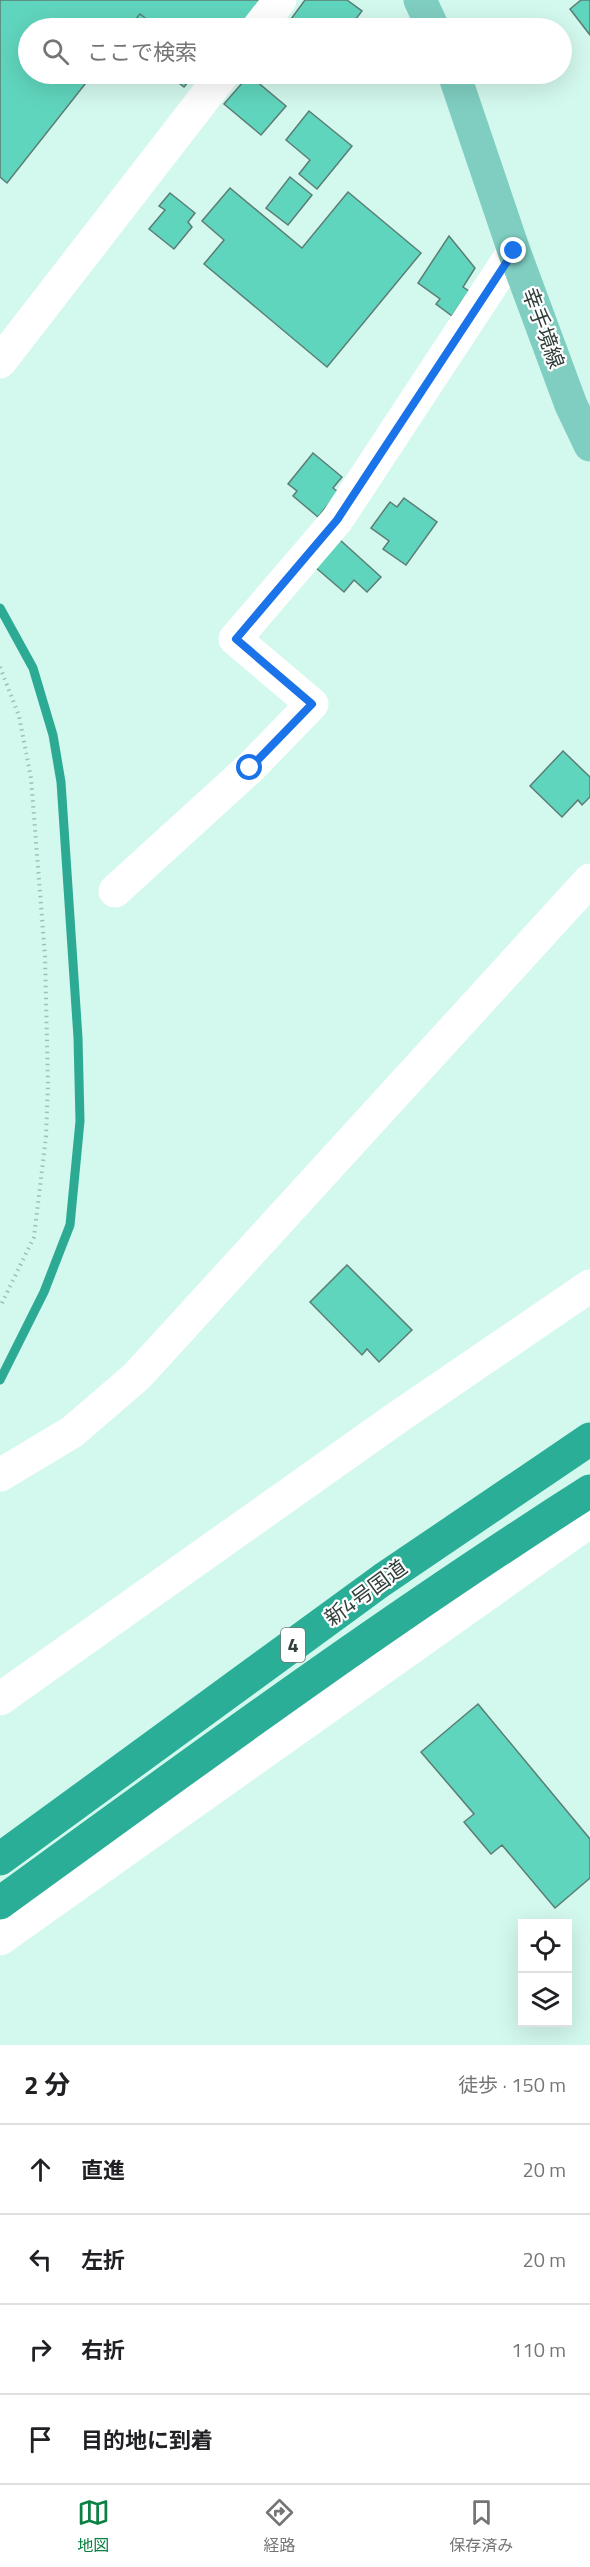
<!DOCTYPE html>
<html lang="ja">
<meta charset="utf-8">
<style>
body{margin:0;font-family:"Titillium Web","Noto Sans JP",sans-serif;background:#f2f2f2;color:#202124}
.controls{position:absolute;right:18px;bottom:18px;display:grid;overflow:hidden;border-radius:0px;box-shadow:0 6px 24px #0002}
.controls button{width:54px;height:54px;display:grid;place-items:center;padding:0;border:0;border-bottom:2px solid #e0e0e0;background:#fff;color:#202124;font:30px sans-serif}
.stop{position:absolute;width:18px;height:18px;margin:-14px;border:4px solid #1a73e8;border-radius:50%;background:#fff}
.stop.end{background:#1a73e8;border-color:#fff;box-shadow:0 2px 6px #0008}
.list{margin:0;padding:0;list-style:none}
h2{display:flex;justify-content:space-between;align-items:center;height:78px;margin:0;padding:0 24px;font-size:26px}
h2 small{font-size:20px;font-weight:400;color:#757577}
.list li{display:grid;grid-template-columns:39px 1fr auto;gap:18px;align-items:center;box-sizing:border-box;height:90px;padding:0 24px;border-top:2px solid #e0e0e0}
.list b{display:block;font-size:22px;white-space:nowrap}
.list em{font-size:20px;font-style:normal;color:#757577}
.icon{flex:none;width:33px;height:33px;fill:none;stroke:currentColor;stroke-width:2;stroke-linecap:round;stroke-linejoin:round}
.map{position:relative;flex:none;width:590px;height:2045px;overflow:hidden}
.search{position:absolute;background:#fff;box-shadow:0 6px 24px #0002;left:18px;right:18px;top:18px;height:66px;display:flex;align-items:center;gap:15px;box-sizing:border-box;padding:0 21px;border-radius:33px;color:#757577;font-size:22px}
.sheet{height:438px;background:#fff}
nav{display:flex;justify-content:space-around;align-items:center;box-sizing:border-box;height:84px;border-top:2px solid #e0e0e0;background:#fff;font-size:16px;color:#757577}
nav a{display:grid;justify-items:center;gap:3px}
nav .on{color:#0b8043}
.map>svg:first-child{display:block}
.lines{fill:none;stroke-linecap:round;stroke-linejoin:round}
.stream{stroke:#2caa94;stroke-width:9}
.building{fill:#60d5bd;stroke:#5b7d74;stroke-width:1.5}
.path{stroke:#a1bfb7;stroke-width:4;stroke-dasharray:1.5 4.5;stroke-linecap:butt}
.minor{stroke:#fff;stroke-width:33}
.major{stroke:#7fcec1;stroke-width:33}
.highway{stroke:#2aae97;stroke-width:33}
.route{stroke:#1a73e8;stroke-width:8}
.labels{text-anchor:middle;stroke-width:4.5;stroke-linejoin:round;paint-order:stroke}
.shield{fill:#fff;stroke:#6f7976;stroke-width:1.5}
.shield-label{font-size:20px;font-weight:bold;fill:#31403c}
.street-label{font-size:21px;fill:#31403c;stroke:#fff}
</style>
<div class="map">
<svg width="590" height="2045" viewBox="0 0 590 2045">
<rect width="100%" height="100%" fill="#d3f8ee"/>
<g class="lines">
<!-- stream -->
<path class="stream" d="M0,608l33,60 20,67 8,47 17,256 2,83 -10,104 -26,67 -44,88"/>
</g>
<!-- building -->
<path class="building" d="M0,0h265l-22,28h-85l-18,-14 -12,14h-100v46h65l-86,109 -7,-6z
M305,0h42l15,11 -13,17h-54l-7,-5z
M581,0h9v35l-20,-26z
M140,14l18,14h-30z
M167,74h28l-11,13z
M249,75l37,31 -25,29 -37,-31z
M309,111l43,35 -35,43 -18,-15 11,-14 -24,-20z
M290,177l22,18 -24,30 -22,-17z
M230,188l72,60 46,-56 73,61 -94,114 -123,-103 20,-24 -22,-19z
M170,193l25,20 -7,9 4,5 -18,22 -25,-20 16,-19 -6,-4z
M449,236l26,32 -12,19 6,4 -17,25 -16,-12 4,-5 -22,-16z
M313,453l29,24 -9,11 5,4 -20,25 -25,-21 4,-5 -9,-7z
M404,498l33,24 -31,43 -23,-16 6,-8 -18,-13 19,-26 7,5z
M339,539l42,38 -14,15 -13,-12 -10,12 -29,-25z
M563,751l27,26v20l-8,8 -4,-5 -16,17 -32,-31z
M347,1265l65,65 -33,32 -12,-13 -5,6 -52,-53z
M478,1704l112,135v39l-35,30 -53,-63 -11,9 -27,-32 10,-8 -53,-62z"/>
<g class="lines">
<!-- path -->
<path class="path" d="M0,667l19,49 12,62 14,178 3,128 -2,53 -12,100 -34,70"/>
<!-- minor -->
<path class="minor" d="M258,28l22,-28
M0,362l223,-288
M115,891l135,-123 62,-64 -77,-65 102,-119 177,-269
M0,1475l72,-43 65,-56 453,-496
M0,1699l398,-282 192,-131
M0,1939l590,-418"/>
<!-- major -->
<path class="major" d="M420,0l13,28
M454,74l60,177 57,154 19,40"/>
<!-- highway -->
<path class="highway" d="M0,1859l382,-279 208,-141
M0,1903c194,-141 387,-283 590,-412"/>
</g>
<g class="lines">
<!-- route -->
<path class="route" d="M250,768l62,-64 -76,-65 101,-119 177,-269"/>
</g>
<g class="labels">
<!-- shield labels -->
<rect class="shield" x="281" y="1628" width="24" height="34" rx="4.5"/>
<g class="shield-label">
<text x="293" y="1652">4</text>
</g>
<!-- street labels -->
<g class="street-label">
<text transform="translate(543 328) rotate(70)" y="7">幸手境線</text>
<text transform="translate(366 1593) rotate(-36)" y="7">新4号国道</text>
</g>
</g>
</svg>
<div class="controls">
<button><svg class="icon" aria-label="locate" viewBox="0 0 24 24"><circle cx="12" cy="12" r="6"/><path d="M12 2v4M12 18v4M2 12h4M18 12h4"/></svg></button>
<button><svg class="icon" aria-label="layers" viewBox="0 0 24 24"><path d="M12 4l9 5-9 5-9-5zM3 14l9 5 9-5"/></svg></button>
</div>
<div class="stop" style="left:250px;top:768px"></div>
<div class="stop end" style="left:514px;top:251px"></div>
<div class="search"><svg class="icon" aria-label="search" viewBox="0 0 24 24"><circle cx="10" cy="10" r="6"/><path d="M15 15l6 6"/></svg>ここで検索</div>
</div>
<section class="sheet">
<h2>2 分<small>徒歩 · 150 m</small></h2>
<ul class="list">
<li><svg class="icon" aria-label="ahead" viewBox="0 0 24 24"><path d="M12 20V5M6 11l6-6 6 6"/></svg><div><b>直進</b></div><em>20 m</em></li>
<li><svg class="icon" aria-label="left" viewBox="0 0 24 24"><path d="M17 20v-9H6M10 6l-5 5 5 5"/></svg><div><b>左折</b></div><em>20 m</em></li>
<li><svg class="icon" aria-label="right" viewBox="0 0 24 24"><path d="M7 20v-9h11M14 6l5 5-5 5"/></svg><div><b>右折</b></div><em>110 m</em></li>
<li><svg class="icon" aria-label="arrive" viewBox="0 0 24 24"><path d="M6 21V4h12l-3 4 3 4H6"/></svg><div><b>目的地に到着</b></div></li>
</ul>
</section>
<nav>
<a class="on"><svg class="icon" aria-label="map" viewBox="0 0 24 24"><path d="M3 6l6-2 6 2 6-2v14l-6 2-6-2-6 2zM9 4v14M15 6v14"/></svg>地図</a>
<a><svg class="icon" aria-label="directions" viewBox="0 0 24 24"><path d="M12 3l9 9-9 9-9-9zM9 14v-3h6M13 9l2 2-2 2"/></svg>経路</a>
<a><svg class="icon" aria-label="saved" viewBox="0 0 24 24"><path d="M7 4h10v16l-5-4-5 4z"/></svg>保存済み</a>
</nav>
